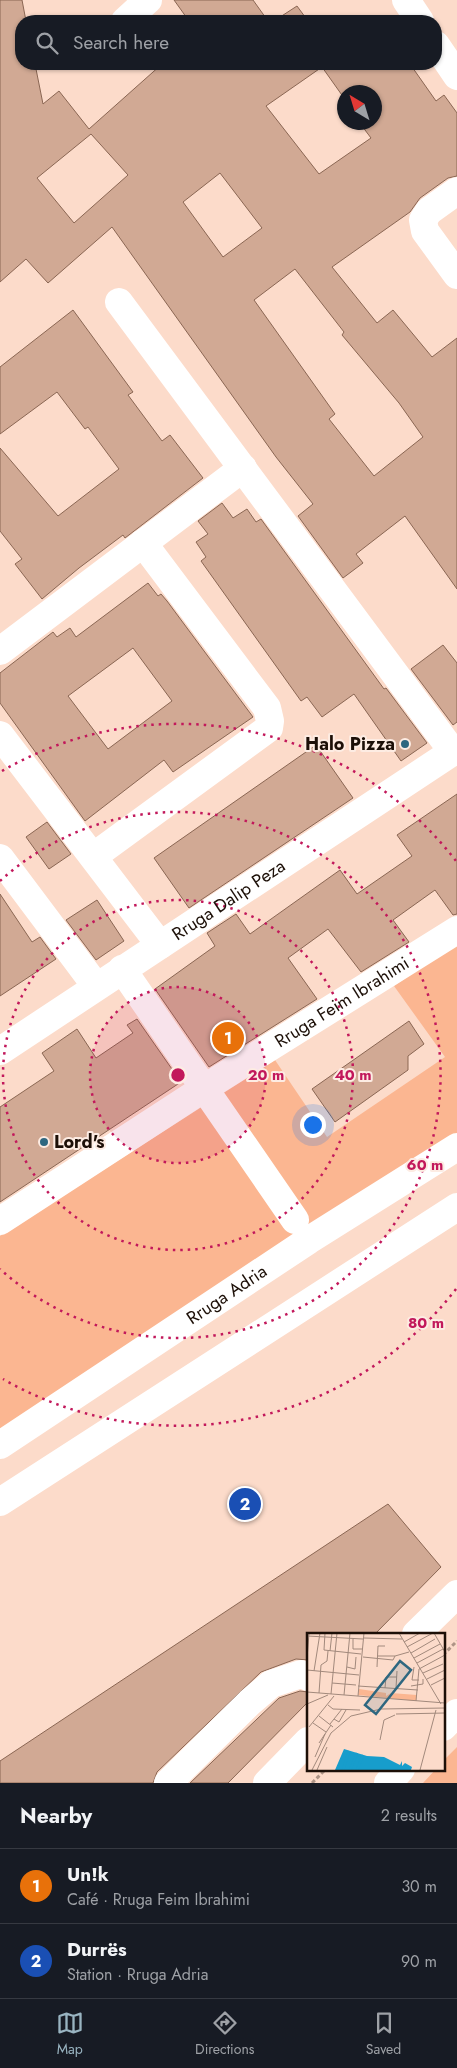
<!DOCTYPE html>
<meta charset="utf-8">
<style>
body{margin:0;font-family:Jost,sans-serif;background:#242831;color:#f1f3f6}
.compass{position:absolute;left:337px;top:85px;width:45px;height:45px;border-radius:50%;background:#171b24;box-shadow:0 1px 4px #0004;rotate:322deg}
.you{position:absolute;left:312px;top:1124px;width:18px;height:18px;margin:-12px;border:4px solid #fff;border-radius:50%;background:#1a73e8;box-shadow:0 0 0 8px #1a73e833}
.badge{display:grid;place-items:center;width:32px;height:32px;border-radius:50%;background:#99b4c1;color:#fff;font-size:16px;font-weight:700}
.pin{position:absolute;translate:-50% -50%;border:2px solid #fff;box-shadow:0 1px 5px #0006}
.list{margin:0;padding:0;list-style:none}
h2{display:flex;justify-content:space-between;align-items:center;height:65px;margin:0;padding:0 20px;font-size:21px}
h2 small{font-size:16px;font-weight:400;color:#9ea1a6}
.list li{display:grid;grid-template-columns:32px 1fr auto;gap:15px;align-items:center;box-sizing:border-box;height:75px;padding:0 20px;border-top:1px solid #363941}
.list b{display:block;font-size:19px;white-space:nowrap}
.list p{margin:0;font-size:16px;white-space:nowrap;color:#9ea1a6}
.list em{font-size:16px;font-style:normal;color:#9ea1a6}
.icon{flex:none;width:28px;height:28px;fill:none;stroke:currentColor;stroke-width:2;stroke-linecap:round;stroke-linejoin:round}
.map{position:relative;flex:none;width:457px;height:1783px;overflow:hidden}
.search{position:absolute;background:#171b24;box-shadow:0 1px 4px #0004;left:15px;right:15px;top:15px;height:55px;display:flex;align-items:center;gap:12px;box-sizing:border-box;padding:0 18px;border-radius:20px;color:#9ea1a6;font-size:19px}
.sheet{height:215px;background:#171b24}
nav{display:flex;justify-content:space-around;align-items:center;box-sizing:border-box;height:70px;border-top:1px solid #363941;background:#171b24;font-size:14px;color:#9ea1a6}
nav a{display:grid;justify-items:center;gap:2px}
nav .on{color:#99b4c1}
.map>svg:first-child{display:block}
.green{fill:#fbb691}
.building{fill:#d1a994;stroke:#8a6653;fill-rule:evenodd}
.lines{fill:none;stroke-linecap:round;stroke-linejoin:round}
.path{stroke:#ae9486;stroke-width:3;stroke-dasharray:4 2.5;stroke-linecap:butt}
.minor{stroke:#fff;stroke-width:28}
.major{stroke:#fff;stroke-width:28}
.ring{fill:none;stroke:#c2185b;stroke-width:2.5;stroke-dasharray:2.5 5}
.poi-dot{fill:#2e6780;stroke:#fdece3;stroke-width:2}
.labels{text-anchor:middle;stroke-width:4;stroke-linejoin:round;paint-order:stroke}
.poi-label{font-size:18px;font-weight:bold;fill:#1c0f07;stroke:#fdece3;text-anchor:end}
.street-label{font-size:18px;fill:#1c0f07;stroke:#fdece3}
.inset-river{fill:none;stroke:#179dcc;stroke-width:2.5}
.inset-road{fill:none;stroke:#a2897c;stroke-width:1}
.view{fill:#2e6780;fill-opacity:0.15;stroke:#2e6780;stroke-width:2.5}
.inset-edge{fill:none;stroke:#1c0f07;stroke-width:2.5}
.centre{fill:#c2185b;stroke:#fdece3;stroke-width:2.5}
.ring-label{font-size:15px;text-anchor:middle;font-weight:bold;fill:#c2185b;stroke:#fdece3;stroke-width:4;stroke-linejoin:round;paint-order:stroke}
</style>
<div class="map">
<svg width="457" height="1783" viewBox="0 0 457 1783">
<rect width="100%" height="100%" fill="#fcdbca"/>
<!-- green -->
<path class="green" d="M457,936v208l-457,295v-203l275,-176 52,77 118,-80 -51,-71 31,-21z
M457,1747v36h-34l13,-14h7v-8z"/>
<!-- building -->
<path class="building" d="M0,0h22l4,21h-5v43h14l8,40 16,-13 30,38 73,-65h248l26,37 8,-6 13,18v63l-9,2 -28,20 -10,14 -78,55 45,56 16,-13 39,47 25,-19v251l-52,-73 -49,38 7,9 -20,15 -45,-62 15,-12 -37,-47 -164,-230 -64,56 -22,-24 -26,23zM322,67l22,31v-6h30v30h-15l12,16 -52,36 -53,-68zM91,134l37,41 -54,48 -37,-45zM220,173l42,55 -39,29 -40,-55zM295,269l49,63 -2,3 57,68 24,34 -49,39 -45,-57 6,-5 -81,-114z
M174,0h79l15,21h-79z
M297,6l11,15h-34z
M73,310l60,82 -5,3 34,46 8,-6 33,43 -78,60 -2,-3 -44,33 -37,31 -27,-35 7,-5 -22,-28v-83l58,68 61,-47 -31,-42 -3,2 -28,-37 -57,42v-67z
M222,503l11,15 14,-9 9,13 5,-3 123,170 2,-1 41,55 -26,18 -47,-67 -32,23 -15,-20 -6,4 -100,-140 5,-4 -10,-15 12,-8 -10,-13z
M148,583l10,13 3,-2 6,7 86,116 -80,55 -9,-12 -79,61 -85,-118v-30l53,-41 4,5 13,-9 6,9zM133,648l39,53 -64,48 -40,-53z
M443,645l14,18v59l-4,3 -42,-56z
M316,745l37,53 -164,110 -35,-50z
M457,794v120l-4,1 -18,-25 -42,30 16,22 -48,30 -33,-43 -40,29 29,41 -108,68 -54,-78 60,-43 -8,-13 29,-19 14,20 90,-64 17,24 55,-38 -15,-21z
M47,822l24,32 -22,15 -23,-32z
M0,894l32,48 8,-5 16,22 -56,37z
M97,900l27,41 -28,19 -30,-40z
M137,1019l44,63 -181,120v-95l54,-36 -12,-18 35,-24 19,29 37,-25 -6,-8z
M409,1021l15,23 -16,12v14l-73,52 -23,-33z
M388,1504l53,63 -66,67h-67v26l-12,-1 -35,13 -104,100 -4,11h-153v-22z
M300,1691l8,1v10l-80,81h-38l89,-85z"/>
<g class="lines">
<!-- path -->
<path class="path" d="M443,1655l14,-14
M312,1783l14,-14"/>
<!-- minor -->
<g class="minor">
<path d="M406,0l14,21"/>
<path d="M125,21l23,-21"/>
<path d="M436,45l21,31"/>
<path d="M457,191l-28,20 -6,9 2,11 32,44"/>
<path d="M119,302l334,450"/>
<path d="M0,651l243,-183"/>
<path d="M0,735l160,210"/>
<path d="M94,856l175,-128 1,-7 -3,-13 -124,-165"/>
<path d="M0,858l96,128"/>
<path d="M122,969l173,251"/>
<path id="s1" d="M0,1051l457,-302"/>
<path id="s2" d="M0,1221l203,-132 254,-159"/>
<path d="M443,1727l14,-14"/>
<path d="M168,1783l82,-81 21,-18 30,-10 7,3"/>
<path d="M388,1783l13,-14"/>
</g>
<!-- major -->
<g class="major">
<path id="s3" d="M0,1445l309,-205 148,-93"/>
<path d="M0,1502l457,-295"/>
<path d="M416,1634l41,-40"/>
<path d="M267,1783l41,-42"/>
</g>
</g>
<!-- distance rings -->
<circle cx="178" cy="1075" r="88" fill="#c2185b" fill-opacity=".12"/>
<g class="ring">
<circle cx="178" cy="1075" r="88"/>
<circle cx="178" cy="1075" r="175"/>
<path d="M0 881A263 263 0 1 1 0 1269"/>
<path d="M456 1289A351 351 0 0 1 3 1379M2 771A351 351 0 0 1 456 861"/>
</g>
<!-- markers -->
<g class="poi-dot">
<circle cx="405" cy="744" r="5"/>
<circle cx="44" cy="1142" r="5"/>
</g>
<g class="labels">
<!-- poi labels -->
<g class="poi-label">
<text x="395" y="750">Halo Pizza</text>
<text x="54" y="1148" text-anchor="start">Lord's</text>
</g>
<!-- street labels -->
<g class="street-label">
<text dy="6" stroke="none"><textPath href="#s1" startOffset="274">Rruga Dalip Peza</textPath></text>
<text dy="6" stroke="none"><textPath href="#s2" startOffset="406">Rruga Feim Ibrahimi</textPath></text>
<text dy="6" stroke="none"><textPath href="#s3" startOffset="272">Rruga Adria</textPath></text>
</g>
</g>
<!-- overview -->
<g transform="translate(307 1633)">
<rect width="138" height="138" fill="#fcdbca"/>
<path d="M52,56l27,4v3l5,-3 26,2 -1,6 -58,-6z" fill="#fbb691"/>
<path d="M37,116l23,7 17,1 16,8 2,-4v5l3,-3 7,4 -1,3h-76z" fill="#179dcc"/>
<path class="inset-river" d="M36,137l6,-19M43,137l7,-17M50,137l6,-15"/>
<path class="inset-road" d="M18,0l-1,17 37,4M92,0l42,71M127,0l11,19M0,3l56,3M57,5l38,1M46,6v10h9M97,9l16,-9M100,14l26,-14M23,18l2,-18M104,20l24,-14M70,23h18l14,-4M56,24l30,3 2,-4M107,25l26,-14M0,26l2,-26M110,30l26,-14M40,34l8,2 1,-12M70,34l1,-21h7M107,34l-2,13h7M0,37l52,5M7,38l6,-38M116,40l20,-9M120,46l18,-9M25,50l24,2M124,52l14,-7M51,53l60,4M104,53l12,-2v-5M78,55l1,-11h11M89,55l1,-17M0,59l138,11M12,60l2,-28 6,-4 1,-10M24,61l6,-61M37,62l6,-62M51,63l6,-63M109,68l3,-32 26,-14M0,71l21,-9M21,72l5,4 27,1M89,81l49,-1M12,83l14,11M27,86l5,3 7,-12M6,90l13,9M23,91l12,-15M2,94l25,-31M73,107l4,-20 11,-5M12,110l12,-18M8,124l10,-23M5,137l19,-37 20,-17 30,-7 64,-1M10,137l10,-23M113,137l16,-60"/>
<path class="view" d="M93,28l11,9 -35,44 -11,-9z"/>
<rect width="138" height="138" class="inset-edge"/>
</g>
<circle cx="178" cy="1075" r="8" class="centre"/>
<g class="ring-label">
<text x="266" y="1080">20 m</text>
<text x="353" y="1080">40 m</text>
<text x="425" y="1170">60 m</text>
<text x="426" y="1328">80 m</text>
</g>
</svg>
<svg class="compass" viewBox="-18 -18 36 36"><path d="M0-13l5 13h-10z" fill="#e53935"/><path d="M0 13l5-13h-10z" fill="#9ea1a6"/></svg>
<div class="you"></div>
<div class="pin badge" style="left:228px;top:1038px;background:#e8710a">1</div>
<div class="pin badge" style="left:245px;top:1504px;background:#1a4fb4">2</div>
<div class="search"><svg class="icon" aria-label="search" viewBox="0 0 24 24"><circle cx="10" cy="10" r="6"/><path d="M15 15l6 6"/></svg>Search here</div>
</div>
<section class="sheet">
<h2>Nearby<small>2 results</small></h2>
<ul class="list">
<li><span class="badge" style="background:#e8710a">1</span><div><b>Un!k</b><p>Café · Rruga Feim Ibrahimi</p></div><em>30 m</em></li>
<li><span class="badge" style="background:#1a4fb4">2</span><div><b>Durrës</b><p>Station · Rruga Adria</p></div><em>90 m</em></li>
</ul>
</section>
<nav>
<a class="on"><svg class="icon" aria-label="map" viewBox="0 0 24 24"><path d="M3 6l6-2 6 2 6-2v14l-6 2-6-2-6 2zM9 4v14M15 6v14"/></svg>Map</a>
<a><svg class="icon" aria-label="directions" viewBox="0 0 24 24"><path d="M12 3l9 9-9 9-9-9zM9 14v-3h6M13 9l2 2-2 2"/></svg>Directions</a>
<a><svg class="icon" aria-label="saved" viewBox="0 0 24 24"><path d="M7 4h10v16l-5-4-5 4z"/></svg>Saved</a>
</nav>
